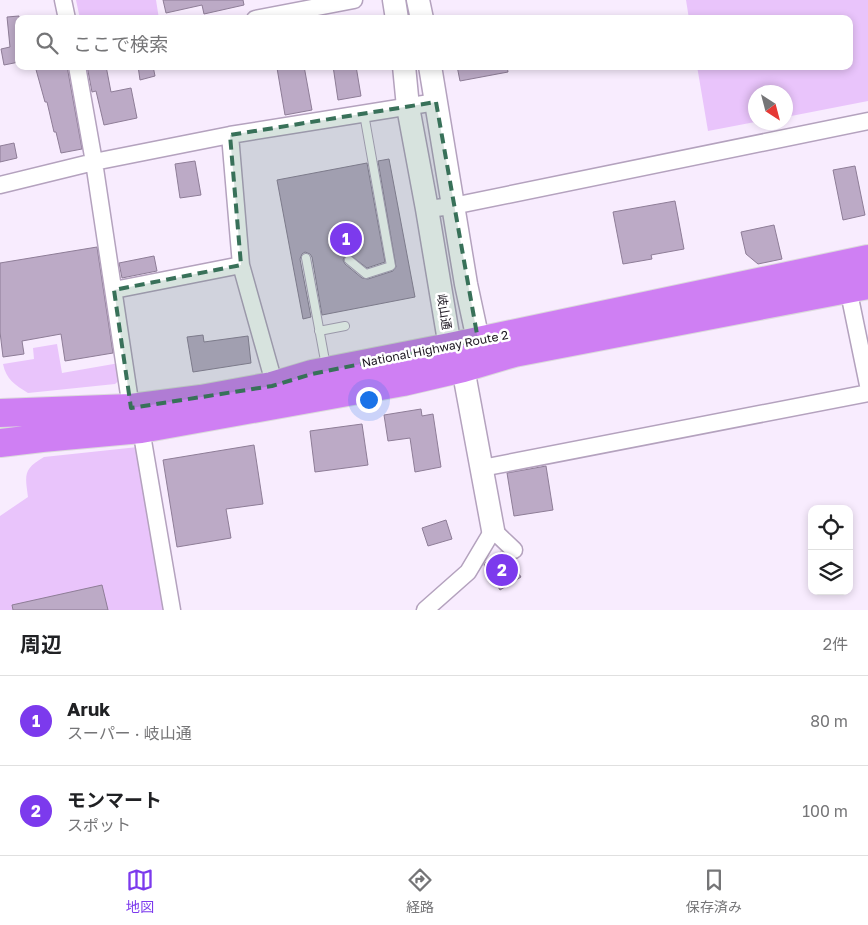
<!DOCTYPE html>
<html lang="ja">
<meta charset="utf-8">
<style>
body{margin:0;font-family:"Golos Text","Noto Sans JP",sans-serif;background:#f2f2f2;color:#202124}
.controls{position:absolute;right:15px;bottom:15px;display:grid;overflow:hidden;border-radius:10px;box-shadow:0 2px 8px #0003}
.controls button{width:45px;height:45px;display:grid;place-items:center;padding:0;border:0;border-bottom:1px solid #e0e0e0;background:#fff;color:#202124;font:25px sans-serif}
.compass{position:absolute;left:748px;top:85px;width:45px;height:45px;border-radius:50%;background:#fff;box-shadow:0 2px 8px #0003;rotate:144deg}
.you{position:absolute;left:368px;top:399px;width:18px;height:18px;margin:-12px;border:4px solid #fff;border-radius:50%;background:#1a73e8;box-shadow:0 0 0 8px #1a73e833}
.badge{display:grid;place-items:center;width:32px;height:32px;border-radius:50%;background:#7c3aed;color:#fff;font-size:16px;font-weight:700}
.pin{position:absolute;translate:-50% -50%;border:2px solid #fff;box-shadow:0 1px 5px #0006}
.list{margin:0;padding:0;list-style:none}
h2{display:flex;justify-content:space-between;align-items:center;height:65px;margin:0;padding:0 20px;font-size:21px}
h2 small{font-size:16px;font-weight:400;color:#757577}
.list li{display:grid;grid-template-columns:32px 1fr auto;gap:15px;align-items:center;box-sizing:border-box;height:90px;padding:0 20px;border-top:1px solid #e0e0e0}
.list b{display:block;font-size:19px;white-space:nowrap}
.list p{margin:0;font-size:16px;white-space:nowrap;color:#757577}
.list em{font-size:16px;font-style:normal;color:#757577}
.icon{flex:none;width:28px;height:28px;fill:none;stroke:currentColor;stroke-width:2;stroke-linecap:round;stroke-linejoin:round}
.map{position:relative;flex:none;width:868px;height:610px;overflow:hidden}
.search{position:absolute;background:#fff;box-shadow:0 2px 8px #0003;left:15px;right:15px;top:15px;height:55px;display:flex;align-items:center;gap:12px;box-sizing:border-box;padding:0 18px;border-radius:10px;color:#757577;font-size:19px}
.sheet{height:245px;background:#fff}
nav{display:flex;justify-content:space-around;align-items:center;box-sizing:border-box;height:70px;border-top:1px solid #e0e0e0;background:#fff;font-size:14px;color:#757577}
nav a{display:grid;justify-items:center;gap:2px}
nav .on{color:#7c3aed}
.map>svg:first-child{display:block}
.green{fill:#e9c4fb}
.building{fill:#bcaac6;stroke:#8e7d97}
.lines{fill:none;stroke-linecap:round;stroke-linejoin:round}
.lane-casing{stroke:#b4a2be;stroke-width:10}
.street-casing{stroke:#b4a2be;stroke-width:19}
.secondary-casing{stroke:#b4a2be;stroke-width:25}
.highway-casing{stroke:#dbdadb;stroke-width:30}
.lane{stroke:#fff;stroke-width:8}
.street{stroke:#fff;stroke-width:16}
.secondary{stroke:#fff;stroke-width:22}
.highway{stroke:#cf7ff3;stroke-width:28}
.marked{fill:#387159;fill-opacity:0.2;stroke:#387159;stroke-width:4;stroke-dasharray:10 6;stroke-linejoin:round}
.labels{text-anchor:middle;stroke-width:5;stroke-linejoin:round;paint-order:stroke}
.street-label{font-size:12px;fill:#1c1620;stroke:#fff}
</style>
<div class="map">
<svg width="868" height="610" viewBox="0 0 868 610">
<rect width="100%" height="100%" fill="#f8ecfe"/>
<!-- green -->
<path class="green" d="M76,0h80l3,19h-79z
M686,0h182v101l-82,16v-25h-30l-1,30 -47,9 -11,-65h152v-47h-160z
M57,344l5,29 63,-11 -2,15 -8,7 -87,9c-13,-8 -22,-14 -25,-29l31,-5 -1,-11z
M138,447l25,163h-163v-94l28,-19c-3,-22 -5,-28 16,-40z"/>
<!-- building -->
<path class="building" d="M163,0h80l1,5 -40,9 -2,-9 -36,8z
M19,16v46l-15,3 -3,-16 9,-2 -3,-30z
M35,66h32l15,83 -21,4 -5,-21h-2l-7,-30h-2z
M87,66h19l5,26 20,-4 6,30 -33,7 -8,-34 -4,1z
M138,66h15l2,10 -15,4z
M285,66h19l8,44 -27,5 -8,-47z
M333,66h23l5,30 -23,4z
M457,66h50l1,6 -48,9z
M14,143l3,15 -17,4v-16z
M389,159l26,138 -93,18 -10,-58 -2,-3 -5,-2 -3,2 -2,5 11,58 -8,2 -26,-139 90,-17 18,99 -18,6 -17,-13 -5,1 -2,4 2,4 17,14 6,1 25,-8 3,-4 -18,-106z
M195,161l6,34 -21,3 -5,-34z
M855,166l10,49 -22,5 -10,-50z
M675,201l9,48 -33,6 1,4 -29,5 -10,-52z
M774,225l8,34 -24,5 -12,-10 -5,-22z
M97,247l16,106 -48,8 -4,-27 -39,7 2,13 -21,3 -3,-25v-69z
M154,256l3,15 -35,7 -3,-15z
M203,335l1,7 44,-6 3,27 -58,9 -6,-35z
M421,409l1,7 11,-2 8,53 -26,5 -5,-34 -22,3 -4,-26z
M362,424l6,41 -53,7 -5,-41z
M254,445l9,59 -37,5 5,29 -54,9 -14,-87z
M546,466l7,44 -39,6 -7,-43z
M446,520l6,19 -24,7 -6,-18z
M501,552l8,6 12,19 -21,13 -16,-25 2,-3z
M102,585l6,25h-95l-1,-5z"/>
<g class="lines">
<!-- lane casing -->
<g class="lane-casing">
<path id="lane" d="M306,258l20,108
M349,260l17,14 25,-8 -27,-152
M319,331l26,-5"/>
</g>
<!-- street casing -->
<g class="street-casing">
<path id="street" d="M63,0l4,19
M255,19l99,-19
M77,66l17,96 37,246
M230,135l11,130 30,107 1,14
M0,185l94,-23 136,-27 206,-33
M427,209l26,-3 415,-85
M848,288l20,97
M114,290l127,-25
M141,429l31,181
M482,468l386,-75
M425,610l43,-38 25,-42 21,20"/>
</g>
<!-- secondary casing -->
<g class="secondary-casing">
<path id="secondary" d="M394,0l3,19
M418,0l4,19
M404,66l4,41 19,102 23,138 13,21 30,162
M430,66l36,218 12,56 -9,16"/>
</g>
<!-- highway casing -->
<g class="highway-casing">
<path id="highway" d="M0,413l131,-5 70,-9 71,-13 40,-12 138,-27 418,-88
M0,443l42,-5 99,-9 262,-47 60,-14 51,-15 354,-68"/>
</g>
<!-- lane -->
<use href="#lane" class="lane"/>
<!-- street -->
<use href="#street" class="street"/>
<!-- secondary -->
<use href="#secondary" class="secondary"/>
<!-- highway -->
<use href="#highway" class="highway"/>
</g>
<!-- marked area -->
<path class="marked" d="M436,102l42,238 -166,34 -40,12 -141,22 -17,-118 127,-25 -11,-130z"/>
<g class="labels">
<!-- street labels -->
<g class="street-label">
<text transform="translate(444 312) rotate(81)" y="4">岐山通</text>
<text transform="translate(435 349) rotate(-11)" y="4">National Highway Route 2</text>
</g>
</g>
</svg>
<div class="controls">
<button><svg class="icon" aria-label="locate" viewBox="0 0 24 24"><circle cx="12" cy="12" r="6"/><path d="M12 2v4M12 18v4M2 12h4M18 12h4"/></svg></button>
<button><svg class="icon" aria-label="layers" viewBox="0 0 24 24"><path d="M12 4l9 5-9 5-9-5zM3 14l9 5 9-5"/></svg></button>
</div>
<svg class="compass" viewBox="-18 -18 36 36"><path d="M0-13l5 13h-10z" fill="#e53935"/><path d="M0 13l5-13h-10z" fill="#757577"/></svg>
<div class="you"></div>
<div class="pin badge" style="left:346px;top:239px">1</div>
<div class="pin badge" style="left:502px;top:570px">2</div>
<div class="search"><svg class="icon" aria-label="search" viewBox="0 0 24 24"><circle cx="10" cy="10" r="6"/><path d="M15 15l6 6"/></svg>ここで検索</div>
</div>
<section class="sheet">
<h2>周辺<small>2件</small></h2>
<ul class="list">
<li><span class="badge">1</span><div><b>Aruk</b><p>スーパー · 岐山通</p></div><em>80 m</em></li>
<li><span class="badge">2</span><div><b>モンマート</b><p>スポット</p></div><em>100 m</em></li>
</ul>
</section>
<nav>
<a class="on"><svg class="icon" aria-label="map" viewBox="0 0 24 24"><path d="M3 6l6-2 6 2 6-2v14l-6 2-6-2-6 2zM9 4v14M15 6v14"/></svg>地図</a>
<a><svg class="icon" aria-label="directions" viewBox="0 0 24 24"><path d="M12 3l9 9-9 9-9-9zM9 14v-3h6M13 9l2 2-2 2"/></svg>経路</a>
<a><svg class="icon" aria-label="saved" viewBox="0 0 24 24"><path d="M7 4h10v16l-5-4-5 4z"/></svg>保存済み</a>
</nav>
